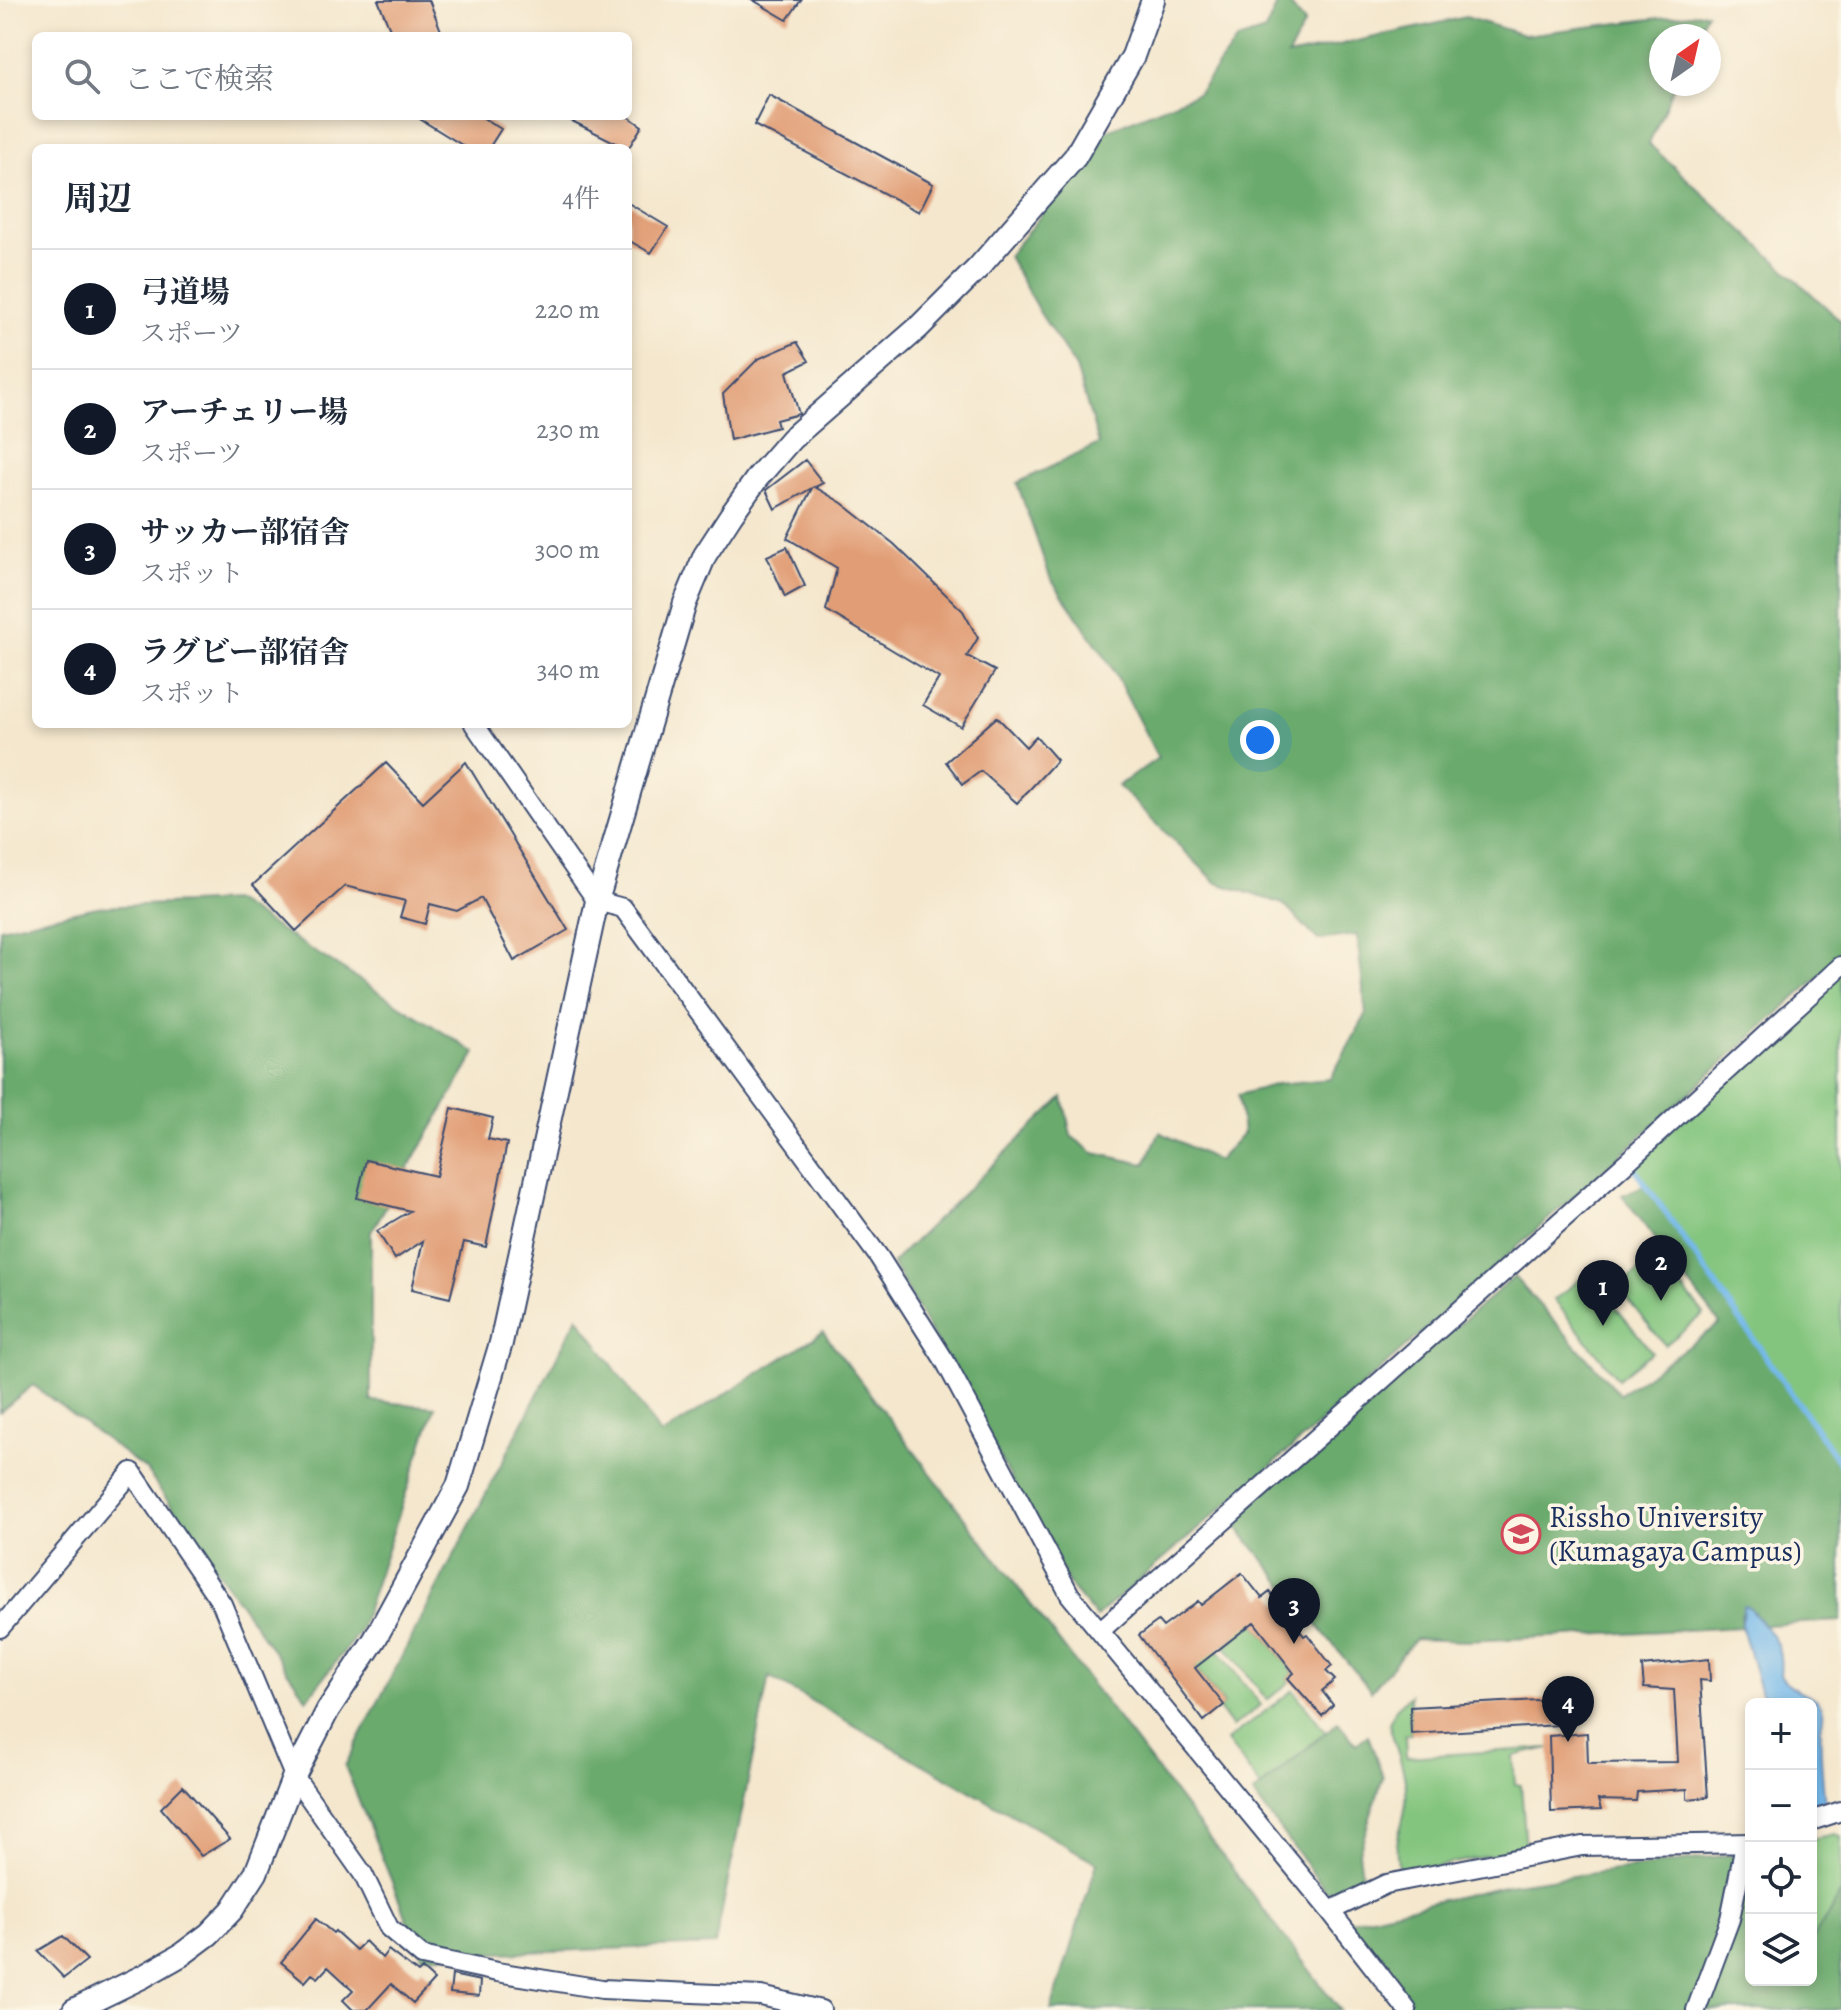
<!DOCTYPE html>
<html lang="ja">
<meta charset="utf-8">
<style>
body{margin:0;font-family:Alegreya,"Noto Serif JP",serif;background:#f6f6f7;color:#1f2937}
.controls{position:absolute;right:24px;bottom:24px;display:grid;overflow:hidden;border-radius:12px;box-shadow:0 4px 12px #0003}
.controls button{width:72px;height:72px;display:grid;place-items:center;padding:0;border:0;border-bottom:2px solid #e0e1e3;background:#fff;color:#1f2937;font:40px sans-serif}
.compass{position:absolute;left:1649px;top:24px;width:72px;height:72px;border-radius:50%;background:#fff;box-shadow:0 4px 12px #0003;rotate:34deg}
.you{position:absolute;left:1260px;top:740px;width:28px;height:28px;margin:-20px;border:6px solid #fff;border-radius:50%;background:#1a73e8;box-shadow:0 0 0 12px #1a73e833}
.badge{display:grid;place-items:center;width:52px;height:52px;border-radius:50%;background:#111827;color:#fff;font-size:26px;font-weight:700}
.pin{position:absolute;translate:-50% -66px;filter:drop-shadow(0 2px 4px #0008)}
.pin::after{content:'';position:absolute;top:42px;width:28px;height:24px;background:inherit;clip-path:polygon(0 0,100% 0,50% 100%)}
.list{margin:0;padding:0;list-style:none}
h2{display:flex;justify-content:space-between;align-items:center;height:104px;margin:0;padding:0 32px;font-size:34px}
h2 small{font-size:26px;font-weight:400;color:#747a83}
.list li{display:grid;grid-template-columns:52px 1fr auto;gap:24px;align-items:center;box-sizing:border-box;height:120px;padding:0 32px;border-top:2px solid #e0e1e3}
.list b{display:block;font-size:30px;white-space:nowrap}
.list p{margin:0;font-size:26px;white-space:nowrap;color:#747a83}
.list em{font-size:26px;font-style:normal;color:#747a83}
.icon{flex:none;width:44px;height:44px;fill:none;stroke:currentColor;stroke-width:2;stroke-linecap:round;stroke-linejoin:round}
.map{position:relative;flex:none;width:1841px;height:2010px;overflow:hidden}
.search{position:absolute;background:#fff;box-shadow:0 4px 12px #0003;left:32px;top:32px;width:600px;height:88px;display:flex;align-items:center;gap:20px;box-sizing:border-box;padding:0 28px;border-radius:12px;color:#747a83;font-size:30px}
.panel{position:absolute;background:#fff;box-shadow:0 4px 12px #0003;left:32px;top:144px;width:600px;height:584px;border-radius:12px}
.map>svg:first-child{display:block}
.green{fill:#83c57e;stroke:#4f7a6e;stroke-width:2}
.forest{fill:#6aaa6d;stroke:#426c66;stroke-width:2}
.water{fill:#75b9eb;stroke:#4874a4;stroke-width:2}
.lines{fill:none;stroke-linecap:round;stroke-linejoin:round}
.stream{stroke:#75b9eb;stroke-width:6}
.building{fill:#e19e76}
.minor-casing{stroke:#3c4b6f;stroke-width:22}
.tertiary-casing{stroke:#3c4b6f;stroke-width:26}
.minor{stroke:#fff;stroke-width:18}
.tertiary{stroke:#fff;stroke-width:22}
.labels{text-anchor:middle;stroke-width:7;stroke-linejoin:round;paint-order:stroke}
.poi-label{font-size:30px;fill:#1b2f5e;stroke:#fcf5e5;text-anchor:start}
</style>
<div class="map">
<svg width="1841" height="2010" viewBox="0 0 1841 2010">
<rect width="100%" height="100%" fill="#fcf5e5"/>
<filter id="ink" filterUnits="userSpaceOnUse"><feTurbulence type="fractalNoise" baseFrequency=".0125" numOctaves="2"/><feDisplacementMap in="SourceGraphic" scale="16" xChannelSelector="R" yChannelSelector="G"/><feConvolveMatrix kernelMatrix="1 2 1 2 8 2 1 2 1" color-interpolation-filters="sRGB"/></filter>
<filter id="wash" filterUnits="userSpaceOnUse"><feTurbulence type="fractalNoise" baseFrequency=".006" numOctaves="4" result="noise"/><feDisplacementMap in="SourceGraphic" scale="32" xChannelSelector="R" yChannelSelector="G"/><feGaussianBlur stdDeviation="1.8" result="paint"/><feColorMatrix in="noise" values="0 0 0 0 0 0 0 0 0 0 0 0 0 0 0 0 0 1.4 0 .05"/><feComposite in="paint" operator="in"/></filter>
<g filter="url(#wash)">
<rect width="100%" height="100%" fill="#f4e7cd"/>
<!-- green -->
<path class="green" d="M1841,971v494l-209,-302z
M1656,1257l48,57 -39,31 -47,-57z
M1588,1273l64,79 -34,27 -64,-79z
M1249,1616l45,57 -6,5 3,3 -24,19 -42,-55 10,-8z
M1179,1648l39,2 43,55 -29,22 -13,-18 5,-5z
M1293,1690l33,42 -65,55 -34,-46z
M1410,1695l1,39 -6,1 1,22 143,-9 -36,8 2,28 6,1 5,63 -125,26c-11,-34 2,-41 5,-72 3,-26 -11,-54 -17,-79l7,-15z
M1834,1834l7,2v57l-30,49v-103z"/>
<!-- forest -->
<path class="forest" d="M1279,0h7l19,23 -17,33 178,-39 58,18 183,-23 -11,24h-35v48h14l-26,60 192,177v636l-516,462 -229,198 -24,-28 -180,-326 171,-166 8,39 23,17 51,11 15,-32 58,29 25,-28 -5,-38 39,-11 53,-5 36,-64 -9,-80 -39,5 -35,-36 -66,-21 -99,-97 40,-28 -48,-94 -60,-87 -33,-94 82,-39 -23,-76 -36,-55 -32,-57 60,-74 35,-50 95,-39 39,-53 28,-9z
M234,901l242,152 -105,179v169l64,6 -76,225 -52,67 -161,-229 -113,-85 -33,27v-484l97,-21z
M1648,1184l193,281v156l-77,4 -15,-18 -8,7 1,13 -275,14 -52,-2 -44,52 -139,-170 282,-244 106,117 100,-70 -98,-129z
M578,1316l83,119 162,-103 517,678h-289l46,-147 -328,-186 -54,268 -293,11 -77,-190z
M1338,1722l18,22 12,-9 15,42 -24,75 4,31 -36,9 -74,-98z
M1751,1852v128h60v-38l30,-49v117h-434l-71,-86 177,-40z"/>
<!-- water -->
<path class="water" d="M1743,1606l6,1c19,26 35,32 31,68 14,20 32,16 40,29 6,8 2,16 1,25 -2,25 2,52 4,78l-14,2v-105h-47l-22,-77z"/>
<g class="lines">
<!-- stream -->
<path class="stream" d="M1631,1163l210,302"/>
</g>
<g id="blocks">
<!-- building -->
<path class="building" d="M378,0h51l14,36h-50z
M753,0h48l-14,20z
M769,95l164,89 -14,28 -165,-87z
M415,116h65l21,13 -12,19h-22z
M562,116h65l15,10 -14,23z
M628,203l40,24 -17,26 -23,-13z
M797,342l12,19 -22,11 12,42 -23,6 2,7 -48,13 -7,-46 35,-35z
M805,460l18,23 -8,4 27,16 52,41 69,67 15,27 -11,18 28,15 -34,56 -38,-22 16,-27 -113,-68 11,-42 -50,-30 25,-50 -37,21 -9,-19z
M787,547l18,39 -20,11 -18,-41z
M997,717l29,30 10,-11 21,24 -40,43 -36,-32 -18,13 -17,-22z
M466,762l102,168 -54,31 -33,-63 -24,13 -27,-7 -5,20 -25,-7 5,-16 -60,-15 -49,45 -43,-46 133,-122 37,39z
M452,1108l41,10 -5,21 19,4 -21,104 -22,-5 -14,56 -38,-9 11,-48 -28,18 -18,-28 33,-20 -53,-13 9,-38 70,16z
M1242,1573l20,25 8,-6 34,44 3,-2 25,32 -6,5 9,9 -13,11 11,14 -11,11 -34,-38 6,-5 -40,-51 -59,46 29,37 -20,16 -65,-86 19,-14 5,6 35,-26 3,4z
M1709,1659l1,22 -10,-1 8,117 -21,2v-10l-50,3 -1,9 -38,-1 3,10 -50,2 -2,-76 38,-3 1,30 90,-1 -4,-72 -30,-2 -2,-22z
M1556,1699l2,26 -147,9 -1,-27z
M183,1786l47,53 -29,17 -40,-48z
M316,1919l17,14 2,-2 21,19 9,-9 17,17 6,-8 30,23 4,-4 12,11 -21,23 -22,-19 -24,26h-14l-10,-10 10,-10 -25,-23 -10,11 -6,-4 -7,8 -24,-20z
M63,1936l24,24 -23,18 -26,-27z
M452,1975l28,6 -1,15 -29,-3z"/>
</g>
</g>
<g filter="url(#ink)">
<use href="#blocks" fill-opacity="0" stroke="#3c4b6f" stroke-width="2"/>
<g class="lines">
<!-- minor casing -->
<g class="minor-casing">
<path id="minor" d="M474,724l123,177 26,7 256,349 66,104 125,234 260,316 77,99
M0,1628l132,-156 90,132 72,172 69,98 26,54 33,28 75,16 105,17 159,7 60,14
M1101,1630l528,-470 212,-194
M1811,1821l30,-10
M1330,1911l56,-27 196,-38 169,-3
M1696,2010l34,-91 15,-74"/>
</g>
<!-- tertiary casing -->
<g class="tertiary-casing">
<path id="tertiary" d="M74,2010l70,-34 37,-21 28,-21 23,-24 24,-37 38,-97 34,-66 47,-71 83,-153 43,-143 96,-442 88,-298 20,-48 26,-40 27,-38 33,-38 127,-111 60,-60 97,-111 58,-101 20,-56"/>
</g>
<!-- minor -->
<use href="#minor" class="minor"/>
<!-- tertiary -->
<use href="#tertiary" class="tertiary"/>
</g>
</g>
<!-- icons -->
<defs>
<g id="university-ring" transform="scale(2)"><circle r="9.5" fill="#fcf5e5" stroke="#d1495b" stroke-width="1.5"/><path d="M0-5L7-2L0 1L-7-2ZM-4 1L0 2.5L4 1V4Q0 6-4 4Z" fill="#d1495b"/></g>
</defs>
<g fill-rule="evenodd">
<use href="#university-ring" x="1521" y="1534"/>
</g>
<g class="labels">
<!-- poi labels -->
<g class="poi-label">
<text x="1549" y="1527">Rissho University<tspan x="1549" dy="34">(Kumagaya Campus)</tspan></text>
</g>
</g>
</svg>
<div class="controls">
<button>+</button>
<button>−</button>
<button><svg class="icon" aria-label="locate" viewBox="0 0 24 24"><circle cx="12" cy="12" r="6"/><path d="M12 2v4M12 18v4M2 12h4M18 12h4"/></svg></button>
<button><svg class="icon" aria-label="layers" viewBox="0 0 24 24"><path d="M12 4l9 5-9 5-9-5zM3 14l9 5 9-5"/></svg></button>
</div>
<svg class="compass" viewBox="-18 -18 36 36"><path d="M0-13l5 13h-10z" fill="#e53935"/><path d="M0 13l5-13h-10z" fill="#747a83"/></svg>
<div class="you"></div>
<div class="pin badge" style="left:1603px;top:1326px">1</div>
<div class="pin badge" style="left:1661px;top:1301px">2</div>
<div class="pin badge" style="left:1294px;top:1644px">3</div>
<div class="pin badge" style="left:1568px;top:1742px">4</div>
<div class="search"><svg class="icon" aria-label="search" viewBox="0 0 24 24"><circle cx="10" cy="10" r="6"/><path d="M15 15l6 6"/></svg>ここで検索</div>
<section class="panel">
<h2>周辺<small>4件</small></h2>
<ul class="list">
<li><span class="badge">1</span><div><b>弓道場</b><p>スポーツ</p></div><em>220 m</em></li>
<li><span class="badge">2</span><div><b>アーチェリー場</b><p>スポーツ</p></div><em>230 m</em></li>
<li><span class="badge">3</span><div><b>サッカー部宿舎</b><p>スポット</p></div><em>300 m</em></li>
<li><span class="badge">4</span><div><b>ラグビー部宿舎</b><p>スポット</p></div><em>340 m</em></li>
</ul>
</section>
</div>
